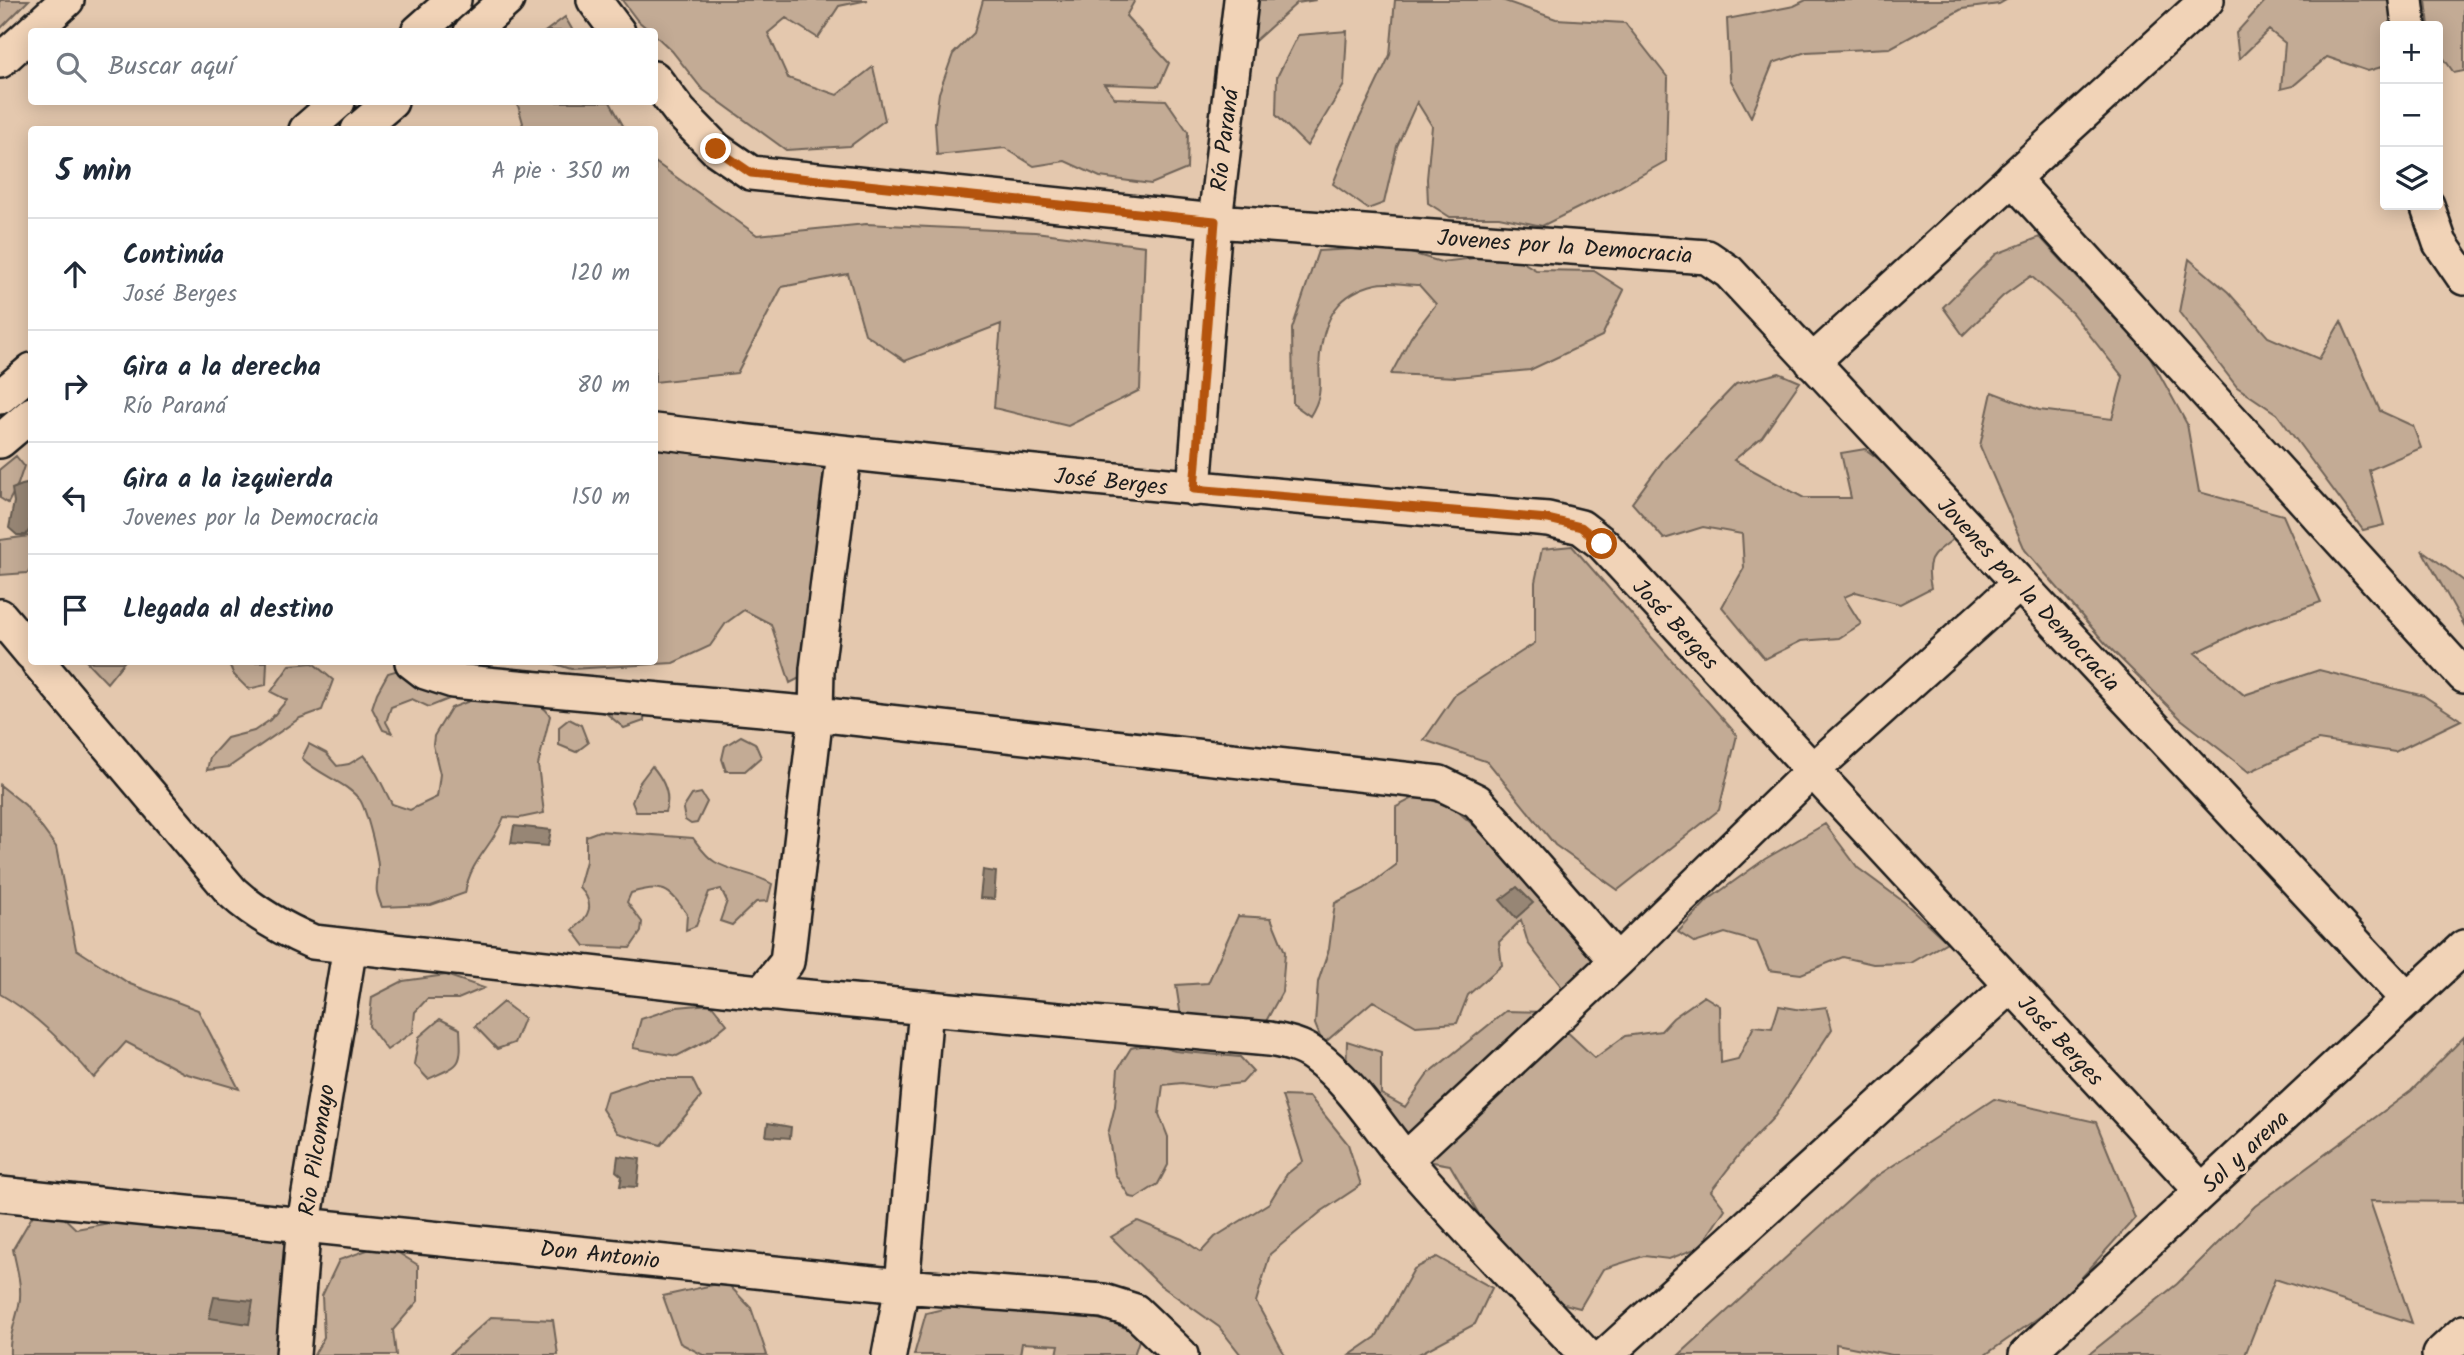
<!DOCTYPE html>
<html lang="es">
<meta charset="utf-8">
<style>
body{margin:0;font-family:Kalam,sans-serif;background:#f2f2f3;color:#1f2937}
.controls{position:absolute;right:21px;top:21px;display:grid;overflow:hidden;border-radius:7px;box-shadow:0 4px 18px #0003}
.controls button{width:63px;height:63px;display:grid;place-items:center;padding:0;border:0;border-bottom:2px solid #e0e1e3;background:#fff;color:#1f2937;font:35px sans-serif}
.stop{position:absolute;width:21px;height:21px;margin:-16px;border:5px solid #b45309;border-radius:50%;background:#fff}
.stop.end{background:#b45309;border-color:#fff;box-shadow:0 2px 7px #0008}
.list{margin:0;padding:0;list-style:none}
h2{display:flex;justify-content:space-between;align-items:center;height:91px;margin:0;padding:0 28px;font-size:30px}
h2 small{font-size:23px;font-weight:400;color:#747a83}
.list li{display:grid;grid-template-columns:46px 1fr auto;gap:21px;align-items:center;box-sizing:border-box;height:112px;padding:0 28px;border-top:2px solid #e0e1e3}
.list b{display:block;font-size:26px;white-space:nowrap}
.list p{margin:0;font-size:23px;white-space:nowrap;color:#747a83}
.list em{font-size:23px;font-style:normal;color:#747a83}
.icon{flex:none;width:38px;height:38px;fill:none;stroke:currentColor;stroke-width:2;stroke-linecap:round;stroke-linejoin:round}
.map{position:relative;flex:none;width:2464px;height:1355px;overflow:hidden}
.search{position:absolute;background:#fff;box-shadow:0 4px 18px #0003;left:28px;top:28px;width:630px;height:77px;display:flex;align-items:center;gap:18px;box-sizing:border-box;padding:0 24px;border-radius:7px;color:#747a83;font-size:26px}
.panel{position:absolute;background:#fff;box-shadow:0 4px 18px #0003;left:28px;top:126px;width:630px;height:539px;border-radius:7px}
.map>svg:first-child{display:block}
.green{fill:#c3ab95;stroke:#706458;stroke-width:2}
.water{fill:#978675;stroke:#665c51;stroke-width:2}
.lines{fill:none;stroke-linecap:round;stroke-linejoin:round}
.minor-casing{stroke:#1c1c1c;stroke-width:38}
.minor{stroke:#f1d3b7;stroke-width:33}
.route{stroke:#b45309;stroke-width:9}
.labels{text-anchor:middle;stroke-width:6;stroke-linejoin:round;paint-order:stroke}
.street-label{font-size:23px;fill:#1c1c1c;stroke:#f1d3b7}
</style>
<div class="map">
<svg width="2464" height="1355" viewBox="0 0 2464 1355">
<rect width="100%" height="100%" fill="#e4c8ae"/>
<filter id="ink" filterUnits="userSpaceOnUse"><feTurbulence type="fractalNoise" baseFrequency=".0143" numOctaves="2"/><feDisplacementMap in="SourceGraphic" scale="14" xChannelSelector="R" yChannelSelector="G"/><feConvolveMatrix kernelMatrix="1 2 1 2 8 2 1 2 1" color-interpolation-filters="sRGB"/></filter>
<g filter="url(#ink)">
<!-- green -->
<path class="green" d="M0,0h29l-29,29z
M622,0h246l-29,6 -21,32 -32,-20 -18,15 20,45 49,17 36,-28 12,53 -35,26 -64,4 -84,-61 -30,-38 -17,-16 -1,-3 -4,-1 -13,-11z
M983,0h152l-9,16 43,47 -10,23 -55,-2 11,14 51,2 22,32 -1,37 -36,15 -51,-7 -35,-16 -31,5 -29,-18 -68,7 -2,-33 4,-29 14,-39 21,-21z
M1249,0h67l-19,3 -42,38 -8,-13z
M1395,0h107l54,19 69,4 43,55 -2,83 -50,28 -74,37 -43,-9h-49l-22,-14 -1,-24 5,-53 -15,-24 -20,44 -13,57 -16,6 -35,-25 23,-58 34,-71z
M1806,0h200l-7,4 -37,5 -72,39 -84,4 -33,11 -22,54 -21,-38 -3,-60 67,-13z
M2266,0h131l2,26h-14v40l-17,5 -41,-14 -34,29 -12,3 4,-46 -16,-13 -30,29 -3,-26z
M2426,0h38v71l-10,2 -16,-23v-24h-9z
M565,17l8,14h-27z
M1347,31l-3,54 -37,61 -31,-31 1,-38 21,-42z
M517,102h93l15,27h-106l4,-6z
M655,162l102,73 109,-11 169,8 110,14 -5,144 -72,36 -74,-18 7,-84 -96,37 -40,-27 -17,-60 -66,13 -45,86 -82,9z
M2040,237l78,85 21,15 48,87 12,68 84,23 38,87 -74,26 -52,25 49,42 75,-25 105,26 37,24 -66,32 -77,-12 -69,32 -68,-53 -76,-76 -80,-93 -45,-104 12,-54 47,18 73,9 11,-42 -51,-64 -41,-37 -28,20 -40,39 -20,-28 53,-53z
M1391,247l50,15 68,-8 27,16 58,1 30,19 -22,46 -72,34 -73,7 -66,-3 20,-37 25,-33 -17,-19c-13,0 -30,-4 -43,-1 -38,9 -51,33 -56,70 -3,27 6,36 -10,62l-17,-12 -1,-75 26,-78z
M2189,259l39,33 40,45 51,22 22,-38 39,90 33,15 8,22 -52,22 15,55 -21,5 -86,-116 -40,-27 -58,-75z
M1779,373l21,9 -38,55 -28,23 70,38h47l-10,-45 24,-4 44,32 47,56c-23,18 -32,20 -25,51l-31,16 -44,-12 -12,5 17,27 -22,14 -38,3 -36,18 -43,-52 22,-39 -2,-34 -39,-7 -39,12 -32,-36 33,-45 71,-74z
M655,436l183,11 -21,222 -27,14 -19,-59 -27,-14 -18,13 -16,23 -37,17 -102,6 -22,-7h105z
M16,456l8,10 -6,18 -10,19 -8,-5v-29z
M31,524v45l-4,4 -27,2v-35l29,-4z
M1572,546l165,189 -18,75 -101,80 -63,-45 -67,-83 -64,-22 31,-45 80,-52v-61l7,-33z
M2422,550l42,31v44z
M87,662h37l-17,21z
M228,662h39l-1,23 -18,4 -14,-14z
M313,663l20,17 -11,30 -22,8 -71,49 -22,3 3,-13 17,-19 27,-7 16,-11 17,-20 -16,-8 19,-27z
M405,668l49,29 -25,10 -17,-8 -21,8 -5,15 6,11 -9,-3 -11,-22 5,-15 11,-20z
M475,699c23,0 63,-6 75,17l-12,49 6,48 -24,5 -16,-1c-12,31 -33,41 -39,76l-34,12 -49,2c-9,-21 -4,-18 -4,-37 1,-12 -12,-61 -18,-70 -15,-19 -42,-25 -58,-42l7,-14 17,9 11,13 12,-2 15,-9c13,15 18,31 28,49l18,6 27,-13 3,-23 -7,-29 1,-9 17,-28z
M612,705h33l-1,16 -20,7 -18,-15z
M569,719l12,6 7,18 -12,9 -17,-7v-18z
M741,736l14,7 6,14 -16,14h-19l-4,-12 3,-13z
M652,766c11,13 20,29 13,46h-29l-4,-10 8,-20z
M0,785l25,20 31,42 20,102 54,35 68,26 41,79 -55,-16 -58,-31 -32,36c-28,-33 -56,-62 -94,-84z
M701,793l6,9 -10,21 -6,1 -6,-4 -2,-11 9,-14z
M1419,795l36,14 54,47 60,64 28,45 -26,34 -43,-56 -7,-23 -22,22 3,23 -34,30 -11,28 -41,3 -43,-25 -50,43 -8,-20 3,-42 11,-33 6,-46 29,-14 32,-24v-58z
M1825,824l33,44 46,34 43,40 -36,21 -38,1 -30,-7 -42,17 -32,-4 -12,-28 -32,-9 -30,10 -17,-11 30,-32 57,-41z
M599,831l94,7c6,8 13,19 22,24 19,11 37,10 57,22l-4,17 -12,1 -24,23 -12,-4 7,-20 -6,-12 -12,3 -13,34 -10,4 1,-16c-18,-26 -25,-31 -56,-21l-4,9 15,20 -1,10 -11,16 -45,-2 -12,-16c17,-14 23,-26 6,-43l7,-26v-25z
M1238,916l33,2 14,34 -3,40 -29,53 -72,-28 -5,-32 32,-2z
M446,975l38,13 -26,11h-31l-12,13 -2,20 -26,18 -18,-24 3,-29 31,-16z
M1704,996l16,10 1,57 17,-4 16,-33 18,2 7,-22 23,4 24,-3 6,22 -57,87 -33,35 -31,40 14,18 -25,38 -31,12 -25,-3 -41,13 -23,39 -54,-14 -76,-129 -40,-7 -64,-82 1,-35 34,11v42l24,13 23,-33 78,-63 40,1 49,46 30,-22 36,-5 12,-13z
M503,1002l21,16 -10,25 -17,6 -22,-23z
M711,1004l16,20 -19,16 -31,16 -44,-8 8,-29 36,-12z
M440,1019l20,10c2,37 2,35 -32,50l-14,-15 5,-27z
M2464,1037v165l-94,-1 42,122 -137,-44 -30,76h-157l89,-71 78,-78 156,-115z
M1150,1044l25,7 65,6 13,14 -11,12 -35,4 -25,-4 -19,2 -4,29 9,23v28l-10,19 -22,14 -6,-1 -15,-23 -7,-40 7,-28 3,-37 13,-21z
M646,1079h46l9,18 -40,48 -43,-12 -16,-24 5,-17z
M1282,1096l28,1 38,47 13,41 -39,26 -52,43 -14,48 29,53h-44l-22,-28 -59,-42 -49,-48 27,-16 44,18 19,13 14,-15 54,-34 18,-29 16,-13z
M1994,1099l102,23 39,96 -77,86 -73,51h-93l-56,-11v11h-157l192,-175z
M43,1198l33,31 39,-7 153,9 19,14 -7,110h-270c-1,-20 5,-31 9,-50 4,-18 -3,-39 -6,-56z
M384,1244l34,21v36l-25,29 3,25h-82l10,-18 -2,-41 17,-36z
M1437,1257l55,31 -17,36 -58,31h-67l26,-18 38,-68z
M726,1282l25,26 16,47h-64l-23,-12 -17,-47z
M960,1305l126,12 22,4 33,13 -7,21h-77l2,-10 -37,-2 -2,12h-106l12,-42z
M491,1317l62,3 5,35h-109z"/>
<!-- water -->
<path class="water" d="M31,483c1,16 -5,28 0,44l-5,8h-9l-8,-7 5,-26 -2,-13 10,-4z
M514,826l37,4 -3,16 -37,-3z
M983,870l13,2 -2,27 -14,-1z
M1517,887l16,16 -17,15 -16,-18z
M768,1123l23,4 -1,11 -24,-2z
M618,1156l22,3 -3,28 -17,-1 2,-10 -6,-5z
M214,1297l39,4 -4,23 -40,-6z"/>
<g class="lines">
<!-- minor casing -->
<g class="minor-casing">
<path id="minor" d="M594,0l24,32
M2406,0l3,26
M32,32l35,-32
M418,32l36,-32
M471,32l36,-32
M0,61l32,-29
M654,78l26,34 36,37 35,24 464,48 492,36 22,15 679,728
M306,130l32,-28
M358,130l33,-28
M2012,178l452,498
M2427,205l13,38 24,35
M1812,362l395,-362
M0,397l32,-27
M654,431c298,35 596,63 894,88l33,8 22,17 599,647
M0,441l32,-27
M1194,489l21,-268 26,-221
M0,616l32,38
M38,662l194,230c24,22 51,37 81,50l473,53 483,44c15,3 32,6 45,16 37,27 62,69 91,104 57,67 121,131 181,196
M412,662l13,10 28,9 363,33 624,69 37,18 140,160
M762,993l25,-31 29,-248 1,-45 27,-215
M1406,1159l211,-198 195,-190 207,-187
M0,1194l902,92 201,15 32,10 46,44
M293,1355l11,-132 46,-277
M889,1355l13,-69 24,-278
M1606,1355l405,-369
M2026,1355l438,-408
M2439,1355l25,-23"/>
</g>
<!-- minor -->
<use href="#minor" class="minor"/>
</g>
</g>
<g class="lines" filter="url(#ink)">
<!-- route -->
<path class="route" d="M716,149l35,24 464,48 -21,268 354,30 33,8 21,17"/>
</g>
<g class="labels">
<!-- street labels -->
<g class="street-label">
<text transform="translate(1224 140) rotate(-83)" y="8">Río Paraná</text>
<text transform="translate(1565 246) rotate(4)" y="8">Jovenes por la Democracia</text>
<text transform="translate(1111 481) rotate(6)" y="8">José Berges</text>
<text transform="translate(2029 594) rotate(47)" y="8">Jovenes por la Democracia</text>
<text transform="translate(1676 624) rotate(47)" y="8">José Berges</text>
<text transform="translate(2061 1040) rotate(47)" y="8">José Berges</text>
<text transform="translate(316 1150) rotate(-81)" y="8">Rio Pilcomayo</text>
<text transform="translate(2245 1151) rotate(-43)" y="8">Sol y arena</text>
<text transform="translate(600 1254) rotate(6)" y="8">Don Antonio</text>
</g>
</g>
</svg>
<div class="controls">
<button>+</button>
<button>−</button>
<button><svg class="icon" aria-label="layers" viewBox="0 0 24 24"><path d="M12 4l9 5-9 5-9-5zM3 14l9 5 9-5"/></svg></button>
</div>
<div class="stop" style="left:1602px;top:544px"></div>
<div class="stop end" style="left:716px;top:149px"></div>
<div class="search"><svg class="icon" aria-label="search" viewBox="0 0 24 24"><circle cx="10" cy="10" r="6"/><path d="M15 15l6 6"/></svg>Buscar aquí</div>
<section class="panel">
<h2>5 min<small>A pie · 350 m</small></h2>
<ul class="list">
<li><svg class="icon" aria-label="ahead" viewBox="0 0 24 24"><path d="M12 20V5M6 11l6-6 6 6"/></svg><div><b>Continúa</b><p>José Berges</p></div><em>120 m</em></li>
<li><svg class="icon" aria-label="right" viewBox="0 0 24 24"><path d="M7 20v-9h11M14 6l5 5-5 5"/></svg><div><b>Gira a la derecha</b><p>Río Paraná</p></div><em>80 m</em></li>
<li><svg class="icon" aria-label="left" viewBox="0 0 24 24"><path d="M17 20v-9H6M10 6l-5 5 5 5"/></svg><div><b>Gira a la izquierda</b><p>Jovenes por la Democracia</p></div><em>150 m</em></li>
<li><svg class="icon" aria-label="arrive" viewBox="0 0 24 24"><path d="M6 21V4h12l-3 4 3 4H6"/></svg><div><b>Llegada al destino</b></div></li>
</ul>
</section>
</div>
